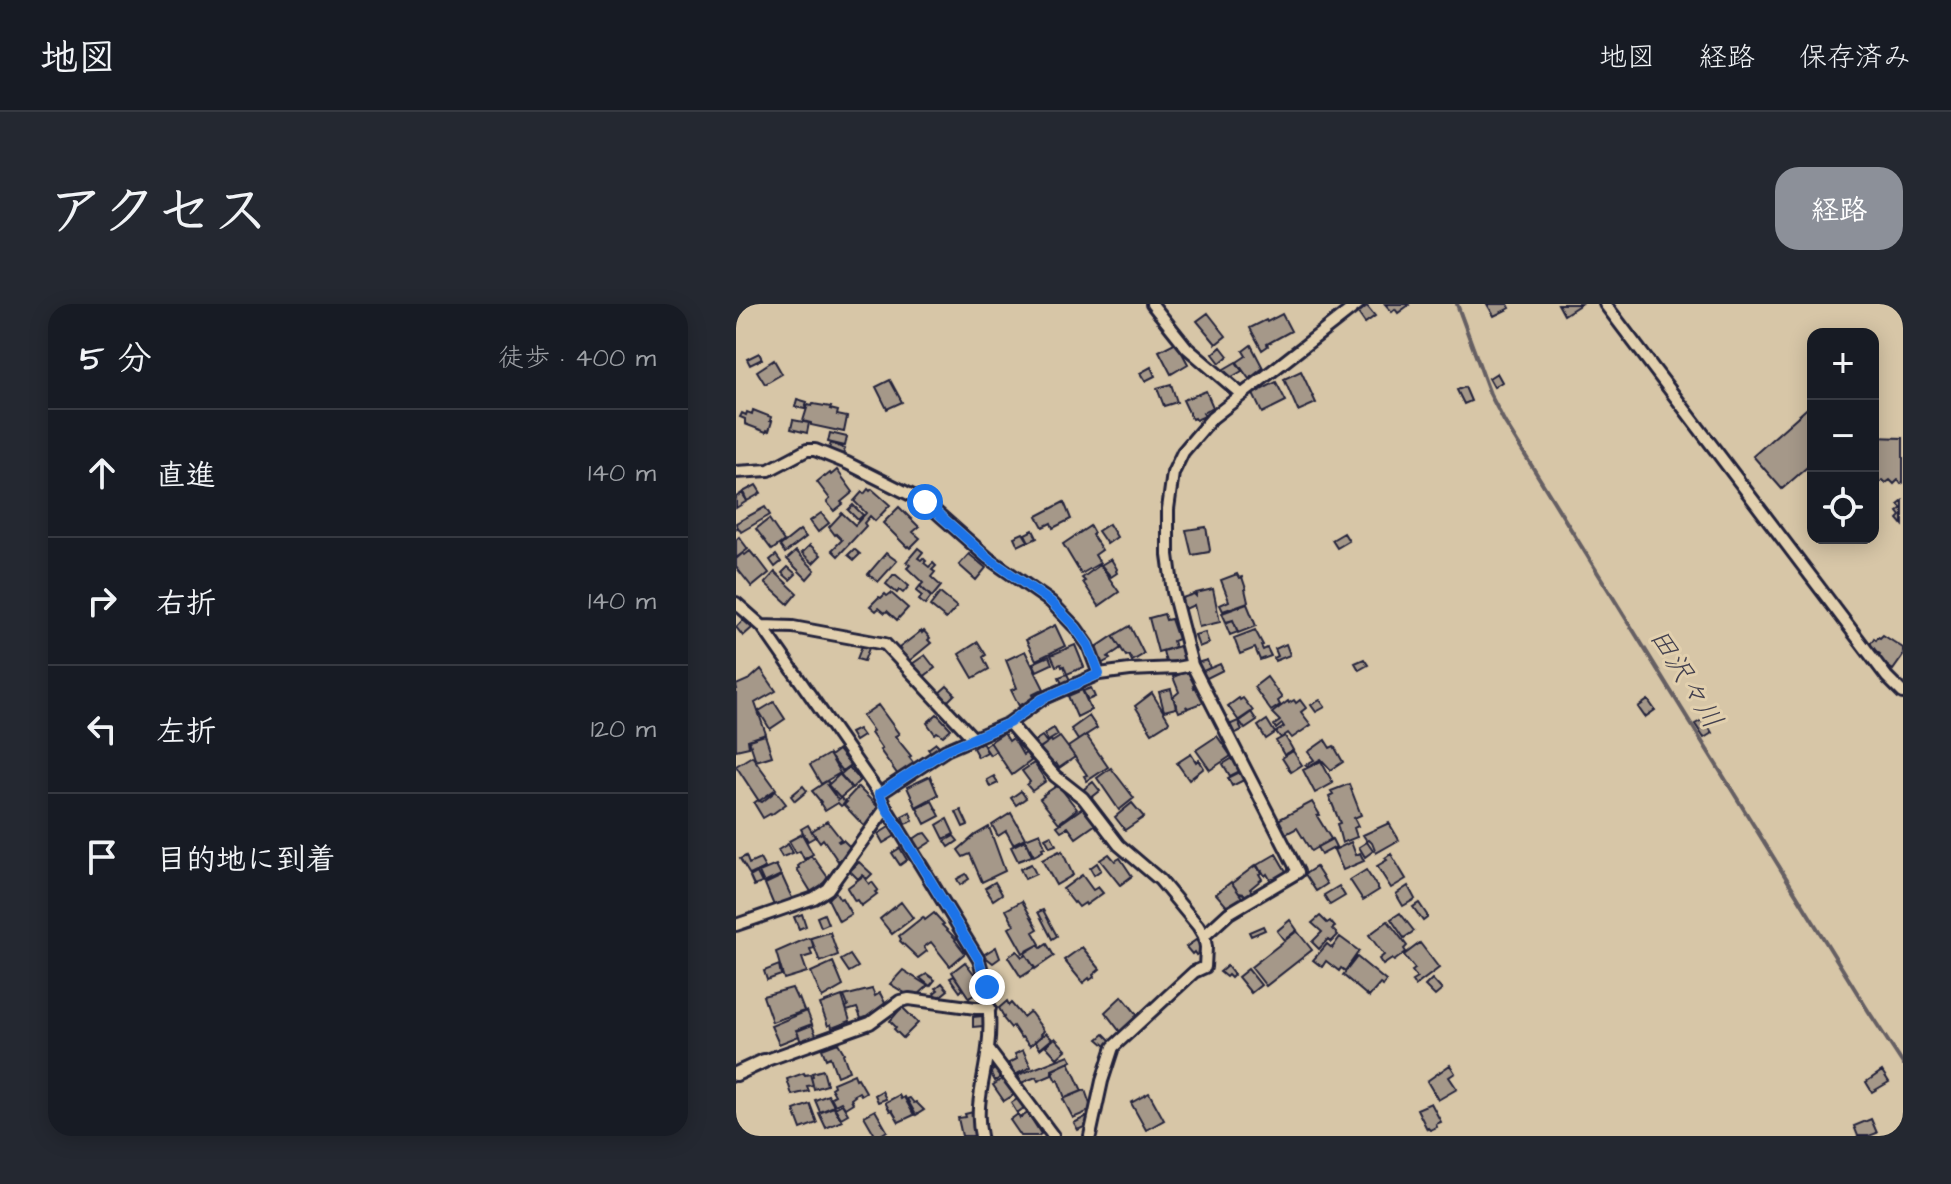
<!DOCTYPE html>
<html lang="ja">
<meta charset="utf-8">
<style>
body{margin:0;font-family:"Architects Daughter","Klee One",sans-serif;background:#242831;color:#f1f3f6}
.controls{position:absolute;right:24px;top:24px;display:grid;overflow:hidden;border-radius:16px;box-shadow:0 4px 20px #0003}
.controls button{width:72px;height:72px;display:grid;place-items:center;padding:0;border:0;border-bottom:2px solid #363941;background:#171b24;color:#f1f3f6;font:40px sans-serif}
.stop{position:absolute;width:24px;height:24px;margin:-18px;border:6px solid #1a73e8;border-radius:50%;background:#fff}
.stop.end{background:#1a73e8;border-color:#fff;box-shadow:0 2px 8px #0008}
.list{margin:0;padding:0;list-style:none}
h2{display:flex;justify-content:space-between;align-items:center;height:104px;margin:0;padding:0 32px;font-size:34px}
h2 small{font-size:26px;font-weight:400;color:#9ea1a6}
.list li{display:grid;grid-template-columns:52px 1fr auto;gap:24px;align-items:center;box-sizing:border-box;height:128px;padding:0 32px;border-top:2px solid #363941}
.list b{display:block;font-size:30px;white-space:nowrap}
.list em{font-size:26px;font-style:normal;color:#9ea1a6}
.icon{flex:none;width:44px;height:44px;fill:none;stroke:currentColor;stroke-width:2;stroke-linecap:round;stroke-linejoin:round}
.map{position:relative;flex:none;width:1167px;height:832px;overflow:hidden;border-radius:24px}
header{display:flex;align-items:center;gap:48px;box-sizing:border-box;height:112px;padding:0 40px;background:#171b24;border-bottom:2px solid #363941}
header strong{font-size:38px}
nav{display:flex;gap:44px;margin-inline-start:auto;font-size:28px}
.intro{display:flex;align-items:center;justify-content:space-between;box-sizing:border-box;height:192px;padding:0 48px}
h1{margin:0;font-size:56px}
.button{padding:20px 36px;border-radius:24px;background:#8c9099;color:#fff;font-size:28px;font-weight:700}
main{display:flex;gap:48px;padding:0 48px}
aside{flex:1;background:#171b24;border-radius:24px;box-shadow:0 4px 20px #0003}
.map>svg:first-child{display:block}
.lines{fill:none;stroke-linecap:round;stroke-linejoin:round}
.stream{stroke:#655f63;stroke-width:4}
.building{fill:#a59889;stroke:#22223b;stroke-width:2}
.minor-casing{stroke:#22223b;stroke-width:16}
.tertiary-casing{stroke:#22223b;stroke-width:18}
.minor{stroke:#e2d0ae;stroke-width:10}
.tertiary{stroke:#e2d0ae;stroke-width:12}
.route{stroke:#1a73e8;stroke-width:10}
.labels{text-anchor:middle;stroke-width:6;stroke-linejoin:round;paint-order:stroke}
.water-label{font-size:28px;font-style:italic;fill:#43404f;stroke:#e2d0ae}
</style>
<header>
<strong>地図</strong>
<nav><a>地図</a><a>経路</a><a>保存済み</a></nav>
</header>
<div class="intro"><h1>アクセス</h1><a class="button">経路</a></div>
<main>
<aside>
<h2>5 分<small>徒歩 · 400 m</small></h2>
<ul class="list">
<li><svg class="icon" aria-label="ahead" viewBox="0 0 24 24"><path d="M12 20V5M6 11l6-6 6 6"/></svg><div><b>直進</b></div><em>140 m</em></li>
<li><svg class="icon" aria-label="right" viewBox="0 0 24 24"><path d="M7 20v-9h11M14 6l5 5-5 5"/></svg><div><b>右折</b></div><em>140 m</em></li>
<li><svg class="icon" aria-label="left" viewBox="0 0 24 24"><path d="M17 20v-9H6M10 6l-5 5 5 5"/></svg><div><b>左折</b></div><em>120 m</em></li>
<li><svg class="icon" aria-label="arrive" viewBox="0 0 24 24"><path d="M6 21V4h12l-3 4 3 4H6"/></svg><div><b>目的地に到着</b></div></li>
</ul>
</aside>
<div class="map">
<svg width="1167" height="832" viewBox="0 0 1167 832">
<rect width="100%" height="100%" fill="#d7c6a7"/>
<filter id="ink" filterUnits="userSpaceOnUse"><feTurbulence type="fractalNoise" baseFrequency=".0125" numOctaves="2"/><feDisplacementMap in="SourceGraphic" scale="16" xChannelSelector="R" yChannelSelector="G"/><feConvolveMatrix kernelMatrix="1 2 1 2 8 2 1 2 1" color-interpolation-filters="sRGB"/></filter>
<g filter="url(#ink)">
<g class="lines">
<!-- stream -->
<path class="stream" d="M721,0l33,90 14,27 365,591 34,52"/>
</g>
<!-- building -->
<path class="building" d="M649,0h23l1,1 -11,8 -3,-4 -3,3z
M751,0h21l2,4 -16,8z
M822,0h23l-17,11z
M631,2l8,10 -10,7 -7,-10z
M472,9l18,23 -10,8 -19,-23z
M546,10l9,17 -24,13 1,2 -6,4 -12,-22 16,-8 1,2z
M440,38l12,22 -17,10 -12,-23z
M515,41l12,23 -14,11 -12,-17 9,-6 -3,-5z
M485,43l7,9 -8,7 -7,-9z
M23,49l3,6 -12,6 -3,-6z
M38,56l8,14 -17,10 -8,-13z
M500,58l6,9 -12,7 -6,-9z
M415,63l4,9 -10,5 -5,-8z
M565,67l15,32 -18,8 -14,-32z
M761,69l5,9 -8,5 -5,-9z
M154,76l12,22 -15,7 -11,-22z
M540,78l10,19 -24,12 -9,-19z
M435,80l6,18 -13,4 -7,-18z
M729,83l6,14 -7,3 -7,-14z
M470,87l7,16 -10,6 2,3 -9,4 -1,-2 -3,1 -9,-19z
M61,95l10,3 -2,7 -10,-2z
M1077,99v59l-31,27 -29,-33z
M77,100l18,3 -1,2 8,2 -1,4 10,2 -3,15 -33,-7v-2l-8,-2 5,-16 4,1z
M17,106l18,7 -1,4h2l-3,10 -2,-1 -1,2 -21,-8v-5l-5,-2 2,-4 4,2 1,-3 5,2z
M57,116l16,3 -2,10 -16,-4z
M94,129l17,4 -2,9 -17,-4z
M1137,133l30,1v45l-2,1 -3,-4 -4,4 -4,-4 -4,3 -3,-3 -4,3 -3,-4 -3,2z
M95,139l14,6 -3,8 -14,-5z
M101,166l16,22 -12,10 2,2 -9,7 -7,-9 3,-3 -13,-17 7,-6 1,1 5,-4 1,2z
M20,181l5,8 -14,8 -4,-9z
M132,185l2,2 2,-2 18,16 -15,16 -5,-5 -6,7 2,3 -28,30 -6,-6 10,-10 -6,-6 -1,1 -6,-8 13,-14 13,12 11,-12 -12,-12 8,-9 2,2z
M6,189l5,8 -11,7v-11z
M1167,197v24l-5,-6 3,-3 -3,-4 4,-3 -4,-4z
M328,198l7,17 -18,9 -2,-5 -8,4 -6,-11z
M117,201l10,10 -5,5 -10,-10z
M29,203l5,8 -29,17 -3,-5 -1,1 -1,-5z
M163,203l20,20 -6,5 7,6 -10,10 -2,-2 -1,1 -24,-24z
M85,209l8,10 -11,9 -8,-11z
M33,215l15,22 -12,9 -16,-21z
M373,220l8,13 -10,7 -9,-13z
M354,222l4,7 -2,2 10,15 -7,5 5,8 -19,11 -18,-30z
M470,223l4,23 -1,2 -17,3 -6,-25z
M64,226l6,7 -21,16 -5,-7z
M297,226l4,8 -8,4 -4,-8z
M287,229l5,8 -10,5 -4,-9z
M608,229l5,8 -12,7 -5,-8z
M3,233l9,12 -12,9v-18z
M74,241l11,10 -8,8 -11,-10z
M182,244l5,4 -5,6 3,2 2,-2 3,3 -2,2 5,4 4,-4 3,3 -4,4 3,2 -4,5 10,9 -9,11 -12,-11 3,-3 -16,-15 3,-3 -4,-3z
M118,245l6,5 -6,6 -6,-5z
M14,247l5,6 1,-1 13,17 -17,14 -16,-20v-8l7,-6 2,2z
M60,247l19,19 -8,9 -20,-20z
M150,249l11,8 -19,21 -10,-8z
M233,250l17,14 -10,12 -17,-15z
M40,251l5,7 -6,5 -5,-7z
M375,255l6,10 -1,2 1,2 -6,4 -10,-12z
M364,261l19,27 -20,14 -16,-24 2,-1 -3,-3z
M52,263l8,7 -6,6 -8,-7z
M39,268l22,21 -9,11 -23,-21z
M501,270l2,4 3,-1 4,12h-1l3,13 -25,9 -3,-6 9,-4 -8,-21z
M157,271h3l13,11 -6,7 -4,-3 -2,3 -11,-9z
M184,282l11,11 -6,8 -6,-5 3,-4 -6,-5z
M477,285l7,33 -21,5 -5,-22 -11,5 -4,-11 15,-5 2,2v-3z
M155,289l17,15 -11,12 -10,-9 -2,2 -6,-5 -3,3 -6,-5 9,-9 2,1 4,-4 2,2z
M204,289l17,14 -11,12 -16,-13z
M511,300l9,22 -18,7 -5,-13 -7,2 -4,-9z
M428,310l2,6 5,-1 7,20 -5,2 2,6 -17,5 -9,-34z
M7,316l9,8 -9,8 -7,-9z
M497,316l5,12 -8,3 -5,-12z
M319,321l10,21 -29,14 -10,-20z
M394,322l14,28 -12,7 -3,-6 -3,1 -13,-20z
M519,326l8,15 -2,1 2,4 4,-2 4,8 -11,4 -5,-12 -15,6 -6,-16z
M185,327l1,2 2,-2 6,7 -2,2 3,3 -22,18 -10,-13z
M469,328l4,11 -10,4 -4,-12z
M1147,331l20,13v8l-10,14 -16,-12 3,-4 -11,-8 5,-8 2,2 2,-3 2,1z
M377,332l8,12 -13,9 2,2 -9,5 3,4 -4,2 -8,-20z
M242,338l8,13 -3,2 6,12 -16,9 -14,-24z
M550,340l4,11 -15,6 -1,-3 4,-2 -3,-7z
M339,341l9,22 -17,7 -3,-8 -2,1 -1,-3 -5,2 -5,-11z
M126,342l7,2 -5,13 -7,-2z
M444,342l5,16 -18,4 -4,-15z
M289,347l19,38 -12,6 2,3 -15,8 -8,-16 6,-2 -11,-28z
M189,351l10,13 -13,10 -10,-14z
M313,352l3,8 -15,7 -4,-8z
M628,355l4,6 -9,5 -4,-7z
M471,356l3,8 -9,4 -4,-9z
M484,360l3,6 -18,9 -4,-7z
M25,365l15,22 -21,12 11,31 -18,6 1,7 -13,3v-61h1l-1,-4 14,-6z
M452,367l8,14 -3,1 1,2 3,-1 7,15 -16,6 -2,-2 1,3 -8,3 -6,-15 6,-5 -6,-15z
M331,370l3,6 -8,4 -3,-7z
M531,373l15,21 -4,3 2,4 -9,6 -17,-24z
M211,382l8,8 -10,10 -8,-9z
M355,384l4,9 -7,3 -5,-9z
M435,385l5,19 -12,3 -5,-19z
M346,386l9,20 -14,7 -9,-21z
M416,389l17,28 -1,2 -16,10 -17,-27z
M503,394l1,2 3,-2 10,13 -14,10 -11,-15z
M558,396l2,3 4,-3 6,8 -5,4 10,13 -19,13 -4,-5 -7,5 -5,-6 8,-5 -2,-3 -6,5 -2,-4 6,-4 -8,-8 16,-12 1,2z
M584,396l5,7 -9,5 -5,-7z
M912,396l7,10 -10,7 -7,-10z
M38,398l11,17 -15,10 -11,-18z
M142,401l21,29 -4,2 16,20 -2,1 6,8 -14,10 -1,-2 -2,2 -18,-25 2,-1 -11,-16 2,-2 -11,-15z
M515,408l6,9 -12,8 -6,-9z
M201,410l14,15 -8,7 -6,-4 -2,2 -8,-11z
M353,412l8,12 -19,12 -7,-11z
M968,415l8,14 -8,5 -9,-14z
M531,416l8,13 -9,6 -8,-13z
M502,417l4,9 -8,4 -5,-9z
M318,424l4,7 -10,6 -4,-7z
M122,425l5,7 -8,5 -5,-8z
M268,429l5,8 4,-3 10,17 3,-2 5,8 -19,14 -22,-33z
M29,431l7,21 -16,5 -7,-21z
M350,431l22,32 -21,14 -3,-5 3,-1 -19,-28z
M306,432l5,7 -9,6 -5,-7z
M481,432l14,20 -21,14 -14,-20z
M549,432l8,14 -9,5 -8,-14z
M324,433l15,20 -16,11 -3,-5 -5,4 -12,-18 12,-9 1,2z
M589,436l5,8 4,-2 9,16 -12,8 -10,-11 -14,8 -2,-2 9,-5 -6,-8z
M246,438l5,10 -9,5 -5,-9z
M254,438l6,9 -6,4 -6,-9z
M200,439l6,6 -8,7 -6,-7z
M102,446l12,15 -8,6 -12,-15z
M557,447l9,14 -11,7 -9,-14z
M93,450l11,19 -19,11 -11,-19z
M455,450l5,8 3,-2 5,8 -15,12 -12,-17z
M16,452l24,33 -17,12 -23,-35z
M497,454l7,13 -10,5 -7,-12z
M585,457l12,22 -18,10 -12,-23z
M298,459l12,18 -14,10 -5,-6 3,-3 -8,-11z
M113,463l11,13 -8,8 -12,-13z
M375,464l23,30 -15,12 -22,-32z
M504,468l4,8 -12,6 -4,-8z
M104,470l12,14 -12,10 -12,-13z
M194,472l8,19 -22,12 -9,-20z
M258,472l4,7 -8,4 -3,-7z
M91,477l2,2 -2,2 11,15 3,-2 4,5 -4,3 -3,-3 -13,8 -5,-8 1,-1 -9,-11z
M357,478l7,9 -9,7 -7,-9z
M613,480l12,31 -7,3 4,8 -4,2 3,9 -15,6 -5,-19 3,-1 -11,-27 4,-2 -2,-3z
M322,481l19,24 -18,14 -19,-24 4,-3 -1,-1z
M67,482l4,5 -12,10 -4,-5z
M122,483l20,20 -6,7 3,2 -10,11 -21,-22 3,-3 -2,-1z
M40,487l10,13 -15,11 -1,-1 -7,4 -9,-15 4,-3 4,2z
M285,487l5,7 -10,7 -5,-7z
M196,497l8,15 -15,8 -8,-16z
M576,498l8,13 -3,1 14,23 -20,12 -14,-23 -11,6 -8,-14z
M396,499l12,14 -19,13 -10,-13z
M348,503l12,17 -20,14 -8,-11 -7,4 -4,-5z
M225,506l7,15 -5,2 -7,-15z
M174,508l3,9 -8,3 -3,-8z
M275,509l14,25 -12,6 -7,-13 -8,5 -6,-11z
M211,515l7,15 -10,5 -7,-14z
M91,517l14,18 -3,2 1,1 4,-2 10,10 -15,11 -15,-22 -3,3 -8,-11z
M653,519l10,17 -23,13 -4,-10 -3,-3 -2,1 -4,-6z
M72,521l7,12 -7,4 -7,-12z
M153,523l6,9 -12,7 -5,-9z
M253,523l16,44 -23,11 -12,-28 -7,3 -5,-7 17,-15z
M190,529l6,8 -14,9 -6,-10 9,-6z
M304,529l5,14 -3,1 1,3 -9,5 -9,-17z
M66,530l11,20 -9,5 -4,-8 -4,2 -7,-12z
M315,531l5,10 -6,2 -5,-9z
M218,532l4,5 -9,6 -4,-6z
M596,535l4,8 -15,8 -4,-8z
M289,536l7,16 -14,5 -7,-14z
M615,538l5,13 4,-2 4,8 -21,9 -9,-20z
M631,538l6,9 -8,6 -6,-10z
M52,540l5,9 -11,4 -4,-7z
M164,544l7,12 -7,5 -8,-12z
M323,547l1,2 2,-2 11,24 -17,10 -14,-25z
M373,550l6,7 5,-3 12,18 -12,9 -20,-25z
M540,550l11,19 -15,10 -5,-9 -2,2 -3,-5 -1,1 -4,-7z
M655,550l15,25 -15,9 -14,-22 10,-6 -2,-2z
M10,552l3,8 11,-5 5,9 -15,7 -10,-16z
M75,552l2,3 1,-1 15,21 -7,5 2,3 -11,8 -16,-26 2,-1 -1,-2z
M123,558l13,12 -5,5 -5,-4 -4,4 -8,-8z
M361,559l4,7 -7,5 -4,-7z
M295,560l5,10 -11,5 -5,-10z
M40,561l5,10 -17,8 -5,-11z
M520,561l5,8 -2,1 3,5 -12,10 4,6 -7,4 -3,-5 -5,-1 -7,-10z
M580,563l11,17 -11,7 -11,-17z
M630,566l13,20 -16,10 -13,-20z
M21,569l5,10 -8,3 -4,-9z
M230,570l3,5 -9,6 -3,-6z
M346,571l11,15 5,-3 5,6 -17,12 -1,-2 -6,4 -4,-5 -1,1 -11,-14z
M46,572l10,22 -17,10 -10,-24z
M127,572l6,8 3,-2 6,8 -3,2 2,2 -16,12 -4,-6 -2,1 -8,-13z
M259,578l7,12 -9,6 -8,-12z
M495,578l12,17 -14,10 -13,-15z
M603,582l6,10 -15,9 -6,-10z
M672,582l7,13 -12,7 -7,-12z
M99,587l5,8 2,-1 9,16 -12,7 -11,-22z
M286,597l16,28 -5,3 7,12 -17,9 -14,-25 5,-3 -8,-15z
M165,598l12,16 -21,16 -12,-15z
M683,599l8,12v3l-4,3 -10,-14z
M307,606l14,26 -5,3 -14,-27z
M198,609l10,11 -2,1 14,14 -1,1 10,13 -15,13 -19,-24 -7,5 3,4 -9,7 -18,-17 1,-2 -2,-3 24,-19 2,3z
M664,609l14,18 -10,7 -13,-19z
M66,610l4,12 -7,3 -5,-12z
M88,610l4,10 -7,3 -4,-10z
M584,612l7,7 3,-2 5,6 -3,2 6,6 -7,7 -3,-3 -9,10 -7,-7 10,-10 -10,-9z
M554,616l7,10 -13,10 -7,-9z
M652,617l19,25 -3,3 2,3 -12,9 -2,-2 -9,6 -4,-6 5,-4 -15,-20z
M527,622l2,4 -14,6 -2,-4z
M561,627l15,19 -46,36 -15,-19z
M94,628l8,23 -18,7 -9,-24z
M604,633l19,14 -14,20 -4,-3 -2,3 -13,-10 -4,6 -9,-7 14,-16 5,4z
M72,634l3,1 3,9 -4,1 2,6 -10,3 5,14 -23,7 -8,-27z
M460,636l7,10 -7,5 -2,-3 -2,2 -6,-7z
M684,639l19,25 -24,18 -3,-5 5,-3 -5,-7 3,-2 -11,-14z
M311,640l7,12 -19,13 -10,-16 13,-8 3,3z
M260,643l4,11 -7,5 -10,-8z
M346,643l18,22 -7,6 1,2 -4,3 -1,-2 -6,5 -19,-23z
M281,647l5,6 4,-2 9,13 -14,9 -13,-20z
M114,651l8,12 -9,5 -8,-12z
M621,653l29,24 -3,5 -3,-2 -11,13 -26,-22z
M97,658l10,24 -21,12 -11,-26z
M229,658l13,17 -3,2 6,9 -12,8 -17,-26z
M43,661l2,10 -14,5 -3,-9z
M491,662l7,9 -3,3 -3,-3 -2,2 -6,-5z
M512,665l13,16 -10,8 -13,-16z
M167,666l25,16 -10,9 -13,-2 -15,-9z
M191,670l8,6 -5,6 -10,-8z
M218,672l9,13 -3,3 -10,-14z
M696,675l10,11 -7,6 -10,-10z
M206,679l6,7 -10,8 -4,-5 4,-3 -2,-2z
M56,684l5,11 2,-1 5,13 -32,11 -9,-26z
M136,685l3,7 5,-3 7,14 -25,14 -5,-13 -10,3 -1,-4 2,-1 -4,-10z
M106,692l8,25 -18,7 -1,-4 -3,2 -8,-22z
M386,692l17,21 -18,16 -16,-21z
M271,697l2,4 2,-2 12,14 6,-5 2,1 13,18 -3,3 1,1 -12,11 -8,-9 -1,1 -8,-12 -2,2 -8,-10 1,-1 -5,-9z
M166,703l16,16 -15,15 -9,-9 2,-2 -6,-6z
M71,707l5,13 -16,6 3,6 -20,8 -8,-18z
M247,712v10l-10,1v-10z
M76,721l6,15 -16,5 -5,-14z
M310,729l6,6 -12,10 -5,-8z
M368,730l8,8 -5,5 -9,-8z
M319,734l11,12 -9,8 -11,-12z
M102,739l6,10 -1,1 6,17 -12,5 -7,-19 -4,2 -4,-10z
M287,746l8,17 -16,8 -6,-12 8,-4 -2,-5z
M333,751l3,6 -20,9v5l-14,6 -2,-4 -15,6 -3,-8z
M333,758l13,29 -17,7 -7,-18 -2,1 -4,-8 2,-1 -1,-2z
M714,761l5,8 -6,4 8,12 -19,11 -11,-19z
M263,763l5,8 -9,6 -5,-9z
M87,766l4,15 -13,4 -3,-12 2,-1 -1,-3z
M1146,767l7,11 -17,10 -6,-10z
M68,769l1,2 5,-1 3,11 -6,1 2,5 -17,4 -5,-16z
M118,770l2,5 2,-1 8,14 -5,3 -2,-3 -5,3 1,1 -4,3 2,4 -8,5 -4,-6 -6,3 -4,-8 4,-2 -4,-7 3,-2 -1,-3z
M268,774l11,16 -11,7 -11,-16z
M349,786l7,20 -19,8 -10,-19z
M146,787l4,8 -8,3 -3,-7z
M413,789l15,27 -18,10 -15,-27z
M92,791l6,11 -14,6 -5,-12z
M163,791l2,4 3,-2 10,18 -15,7 -7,-12 -2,1 -4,-7v-2z
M174,794l4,5 2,-1 8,8 -8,5 -9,-16z
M283,794l6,9 -8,6 -6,-10z
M695,799l10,19 -5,2 1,3 -7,3 -2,-2 -1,1 -10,-20z
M74,800l7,19 -16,6 -7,-19z
M106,800l6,10 -7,4 -6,-10z
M100,802l-2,2 8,13 -16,7 -7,-15z
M139,806l12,21 -8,5h-5l1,-1 -11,-19z
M237,808v3h-1l4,21h-14l-4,-18 8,-1 -1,-3z
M292,809l13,21 -3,2h-17l-11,-16 8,-6 2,4z
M351,812l1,9 -10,5 -4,-7z
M1135,815l6,14 -8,3h-11l-4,-10z"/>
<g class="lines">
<!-- minor casing -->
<g class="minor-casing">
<path id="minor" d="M416,0l35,44 54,46
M869,0l282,373 16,16
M0,168l33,-2 38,-20h8l32,13 78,39 63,56 63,44 25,26 12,17 11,29
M0,299l26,23 117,168 7,14 93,152c9,29 13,57 9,88 -3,29 -14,58 -7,88
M26,322l31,1 92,17 88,94
M273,419l46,53 28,22 36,47 41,35 38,46 6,10 2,11 -1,20 -11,5 -81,75 -11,34 -12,55
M143,490l67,-44 63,-27 33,-24 57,-25 31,-4 46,-2 16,-3
M0,621l78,-27 14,-9 58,-81
M468,632l25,-23 69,-41 -106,-207 -19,-73 -5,-37v-46l5,-36 10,-21 29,-34 146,-114
M252,745l65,87
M28,757l106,-38 30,-22 9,-2 67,9h14"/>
</g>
<!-- tertiary casing -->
<g class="tertiary-casing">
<path id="tertiary" d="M0,770l28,-13"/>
</g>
<!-- minor -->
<use href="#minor" class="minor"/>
<!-- tertiary -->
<use href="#tertiary" class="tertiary"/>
</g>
</g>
<g class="lines" filter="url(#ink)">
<!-- route -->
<path class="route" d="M189,198l63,56 63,44 25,26 12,17 11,29 -57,25 -33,24 -63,27 -67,44 7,14 93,152 8,27"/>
</g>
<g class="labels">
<!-- water labels -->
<g class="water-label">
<text transform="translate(951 374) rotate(58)" y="10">田沢々川</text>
</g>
</g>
</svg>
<div class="controls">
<button>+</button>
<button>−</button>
<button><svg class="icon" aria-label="locate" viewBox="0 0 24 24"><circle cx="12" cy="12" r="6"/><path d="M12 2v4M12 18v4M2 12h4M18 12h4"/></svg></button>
</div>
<div class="stop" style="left:189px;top:198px"></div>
<div class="stop end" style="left:251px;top:683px"></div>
</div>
</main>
